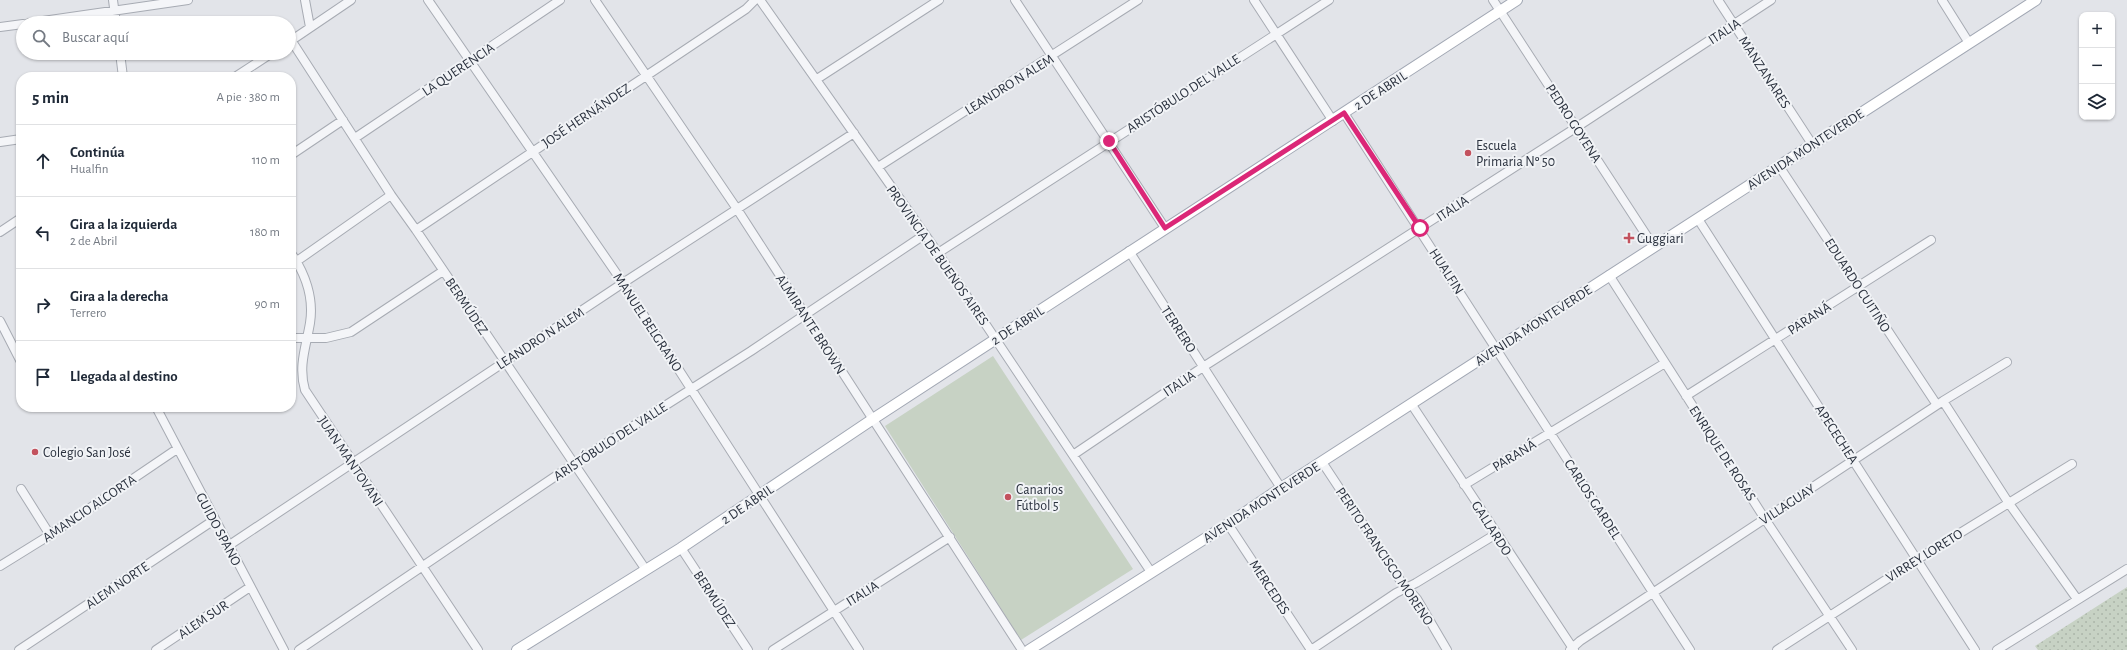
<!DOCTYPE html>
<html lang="es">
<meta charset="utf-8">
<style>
body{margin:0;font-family:"Alegreya Sans",sans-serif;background:#f6f6f7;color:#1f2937}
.controls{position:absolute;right:12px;top:12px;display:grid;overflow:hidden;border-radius:8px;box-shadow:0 1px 3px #0004}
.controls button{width:36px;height:36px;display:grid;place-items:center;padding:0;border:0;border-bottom:1px solid #e0e1e3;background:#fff;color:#1f2937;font:20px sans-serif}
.stop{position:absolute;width:12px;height:12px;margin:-9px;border:3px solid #db2777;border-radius:50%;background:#fff}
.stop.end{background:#db2777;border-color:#fff;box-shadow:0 1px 4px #0008}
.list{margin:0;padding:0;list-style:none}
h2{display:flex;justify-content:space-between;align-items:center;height:52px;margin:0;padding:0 16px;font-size:17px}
h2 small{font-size:13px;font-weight:400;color:#747a83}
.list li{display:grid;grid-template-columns:26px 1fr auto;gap:12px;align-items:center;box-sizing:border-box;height:72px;padding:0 16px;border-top:1px solid #e0e1e3}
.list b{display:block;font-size:15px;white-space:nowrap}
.list p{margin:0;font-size:13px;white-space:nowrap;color:#747a83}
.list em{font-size:13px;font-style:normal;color:#747a83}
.icon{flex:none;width:22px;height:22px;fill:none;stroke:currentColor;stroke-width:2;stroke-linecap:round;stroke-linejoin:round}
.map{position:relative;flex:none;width:2127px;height:650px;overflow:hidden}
.search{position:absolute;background:#fff;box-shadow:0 1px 3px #0004;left:16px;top:16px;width:280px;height:44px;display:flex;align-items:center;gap:10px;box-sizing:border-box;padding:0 14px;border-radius:22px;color:#747a83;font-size:15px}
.panel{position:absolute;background:#fff;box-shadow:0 1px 3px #0004;left:16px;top:72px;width:280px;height:340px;border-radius:16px}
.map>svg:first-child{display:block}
.grass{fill:url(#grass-dots)}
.garden{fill:#c7d2c4}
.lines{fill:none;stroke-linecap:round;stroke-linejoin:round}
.minor-casing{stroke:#a7abb3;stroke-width:10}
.major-casing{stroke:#a2a8b4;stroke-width:12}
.minor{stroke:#f4f5f8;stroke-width:8}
.major{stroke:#fff;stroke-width:10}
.route{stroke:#db2777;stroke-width:5}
.poi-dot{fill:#c3525e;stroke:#f1f3f6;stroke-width:1.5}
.labels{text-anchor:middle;stroke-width:4;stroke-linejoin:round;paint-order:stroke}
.street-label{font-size:14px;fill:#2b323f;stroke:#f1f3f6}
.poi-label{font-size:14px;fill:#2b323f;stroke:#f1f3f6;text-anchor:start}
</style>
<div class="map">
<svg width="2127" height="650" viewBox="0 0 2127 650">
<defs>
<pattern id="grass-dots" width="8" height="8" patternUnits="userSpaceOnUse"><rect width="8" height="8" fill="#c7d2c4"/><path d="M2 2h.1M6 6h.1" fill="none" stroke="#abb5a9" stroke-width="1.8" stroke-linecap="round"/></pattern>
</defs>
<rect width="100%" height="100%" fill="#e2e4e9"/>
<!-- grass -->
<path class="grass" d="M2127,587v63h-89l-3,-4z"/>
<!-- garden -->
<path class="garden" d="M993,356l140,213 -112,71 -136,-214z"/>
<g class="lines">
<!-- minor casing -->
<g class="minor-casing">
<path id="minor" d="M113,0l3,23
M305,0l5,27
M428,0l195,283 236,367
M595,0l142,209 285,441
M760,0l178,253 213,319
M1015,0l150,228
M1254,0l79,121
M1493,0l161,247
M1718,0l94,144
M1942,0l27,43
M29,23l159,-23
M0,27l23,-3
M291,40l100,155 25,35 230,340
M289,42l62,-42
M120,53l3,24
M235,77l37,-24
M817,79l122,-79
M1344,113l346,537
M355,138l205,-138
M0,142l21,-3
M291,155l52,-35
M1779,166l158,239
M878,167l260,-167
M1698,219l277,431
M416,230l330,-221 9,-9
M0,232l21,-14
M1129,251l152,237
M291,253c14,20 23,45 19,70 -4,24 -12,43 -5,67l173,260
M938,253l391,-253
M297,261l94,-66
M1609,275l156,244 87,131
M0,321l21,41
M291,338h35l25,-6 92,-61
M1686,396l245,-156
M1943,401l65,101 69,97
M1412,405l162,245
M156,407l128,243
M1073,455l130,-88 374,-240 194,-127
M1322,462l78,118 17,19 30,51
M1464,485l201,-122
M21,489l29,46
M1228,524l83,126
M228,546l395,-263 231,-150
M681,548l67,102
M0,566l50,-31 127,-86
M19,650l195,-130
M156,650l94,-63
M299,650l276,-187 176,-112 173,-116
M773,650l177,-113
M1311,650l85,-57 20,-10 80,-49
M1570,650l10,-9 363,-240 64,-39
M1777,650l141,-91 154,-95
M1997,650l130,-81"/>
</g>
<!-- major casing -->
<g class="major-casing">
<path id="major" d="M517,650l164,-102 192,-129 644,-419
M1029,650l199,-126 53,-36 755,-488"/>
</g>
<!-- minor -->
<use href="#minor" class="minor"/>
<!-- major -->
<use href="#major" class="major"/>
</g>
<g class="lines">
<!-- route -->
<path class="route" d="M1109,141l56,87 179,-115 76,115"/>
</g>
<!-- markers -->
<g class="poi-dot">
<circle cx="1468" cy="153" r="4"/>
<path d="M1627 232h4v4h4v4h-4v4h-4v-4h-4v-4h4z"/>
<circle cx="35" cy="452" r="4"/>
<circle cx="1008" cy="497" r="4"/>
</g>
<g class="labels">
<!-- street labels -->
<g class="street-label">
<text transform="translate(1724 31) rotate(-33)" y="5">ITALIA</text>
<text transform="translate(458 69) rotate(-34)" y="5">LA QUERENCIA</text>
<text transform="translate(1765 72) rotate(57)" y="5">MANZANARES</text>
<text transform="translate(1009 84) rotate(-32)" y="5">LEANDRO N ALEM</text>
<text transform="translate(1380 90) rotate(-33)" y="5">2 DE ABRIL</text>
<text transform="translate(1183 93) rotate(-33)" y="5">ARISTÓBULO DEL VALLE</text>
<text transform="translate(586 115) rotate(-34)" y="5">JOSÉ HERNÁNDEZ</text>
<text transform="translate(1574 123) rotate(57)" y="5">PEDRO GOYENA</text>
<text transform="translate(1805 149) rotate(-33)" y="5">AVENIDA MONTEVERDE</text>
<text transform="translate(1452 208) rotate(-33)" y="5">ITALIA</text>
<text transform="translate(938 255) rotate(55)" y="5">PROVINCIA DE BUENOS AIRES</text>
<text transform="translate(1447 271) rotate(57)" y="5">HUALFIN</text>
<text transform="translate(1858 285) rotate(57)" y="5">EDUARDO CUITIÑO</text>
<text transform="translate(467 306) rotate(56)" y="5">BERMÚDEZ</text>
<text transform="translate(1809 318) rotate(-33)" y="5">PARANÁ</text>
<text transform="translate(648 322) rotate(57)" y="5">MANUEL BELGRANO</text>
<text transform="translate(811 324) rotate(57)" y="5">ALMIRANTE BROWN</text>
<text transform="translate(1017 325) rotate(-33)" y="5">2 DE ABRIL</text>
<text transform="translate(1533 325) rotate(-33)" y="5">AVENIDA MONTEVERDE</text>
<text transform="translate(1179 329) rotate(57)" y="5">TERRERO</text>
<text transform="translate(540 338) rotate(-33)" y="5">LEANDRO N ALEM</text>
<text transform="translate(1179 383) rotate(-34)" y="5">ITALIA</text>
<text transform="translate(1837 434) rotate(57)" y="5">APECECHEA</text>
<text transform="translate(610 441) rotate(-33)" y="5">ARISTÓBULO DEL VALLE</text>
<text transform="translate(1723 453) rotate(57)" y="5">ENRIQUE DE ROSAS</text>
<text transform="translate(1514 455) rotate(-31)" y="5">PARANÁ</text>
<text transform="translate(351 461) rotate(56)" y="5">JUAN MANTOVANI</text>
<text transform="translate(1593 499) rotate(57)" y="5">CARLOS GARDEL</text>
<text transform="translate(1261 502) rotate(-33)" y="5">AVENIDA MONTEVERDE</text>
<text transform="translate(747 504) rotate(-34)" y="5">2 DE ABRIL</text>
<text transform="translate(1787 504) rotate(-33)" y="5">VILLAGUAY</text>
<text transform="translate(89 508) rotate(-34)" y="5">AMANCIO ALCORTA</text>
<text transform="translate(1492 528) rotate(57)" y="5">GALLARDO</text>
<text transform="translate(219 529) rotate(62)" y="5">GUIDO SPANO</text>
<text transform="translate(1924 555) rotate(-32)" y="5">VIRREY LORETO</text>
<text transform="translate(1385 556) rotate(56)" y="5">PERITO FRANCISCO MORENO</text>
<text transform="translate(117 585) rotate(-34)" y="5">ALEM NORTE</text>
<text transform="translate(1270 587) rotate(57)" y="5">MERCEDES</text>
<text transform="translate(862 593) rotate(-32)" y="5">ITALIA</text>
<text transform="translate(715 599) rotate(57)" y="5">BERMÚDEZ</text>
<text transform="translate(203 619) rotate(-34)" y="5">ALEM SUR</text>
</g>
<!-- poi labels -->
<g class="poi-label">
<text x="1476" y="150">Escuela<tspan x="1476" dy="16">Primaria Nº 50</tspan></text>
<text x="1637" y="243">Guggiari</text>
<text x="43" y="457">Colegio San José</text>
<text x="1016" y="494">Canarios<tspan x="1016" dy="16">Fútbol 5</tspan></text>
</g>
</g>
</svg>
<div class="controls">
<button>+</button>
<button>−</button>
<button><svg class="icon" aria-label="layers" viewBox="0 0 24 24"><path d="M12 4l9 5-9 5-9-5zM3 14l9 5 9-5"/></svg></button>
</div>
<div class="stop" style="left:1420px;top:228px"></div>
<div class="stop end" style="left:1109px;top:141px"></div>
<div class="search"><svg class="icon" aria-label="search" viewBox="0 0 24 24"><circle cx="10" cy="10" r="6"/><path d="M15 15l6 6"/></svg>Buscar aquí</div>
<section class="panel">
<h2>5 min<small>A pie · 380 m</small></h2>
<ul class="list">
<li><svg class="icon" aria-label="ahead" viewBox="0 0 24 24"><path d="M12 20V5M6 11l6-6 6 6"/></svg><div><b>Continúa</b><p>Hualfin</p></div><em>110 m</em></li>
<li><svg class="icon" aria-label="left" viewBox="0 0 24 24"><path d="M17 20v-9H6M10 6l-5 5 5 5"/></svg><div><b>Gira a la izquierda</b><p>2 de Abril</p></div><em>180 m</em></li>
<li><svg class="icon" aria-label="right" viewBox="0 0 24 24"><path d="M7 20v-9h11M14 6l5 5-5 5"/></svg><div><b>Gira a la derecha</b><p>Terrero</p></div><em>90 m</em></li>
<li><svg class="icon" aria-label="arrive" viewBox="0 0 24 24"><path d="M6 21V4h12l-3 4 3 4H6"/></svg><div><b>Llegada al destino</b></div></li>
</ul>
</section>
</div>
